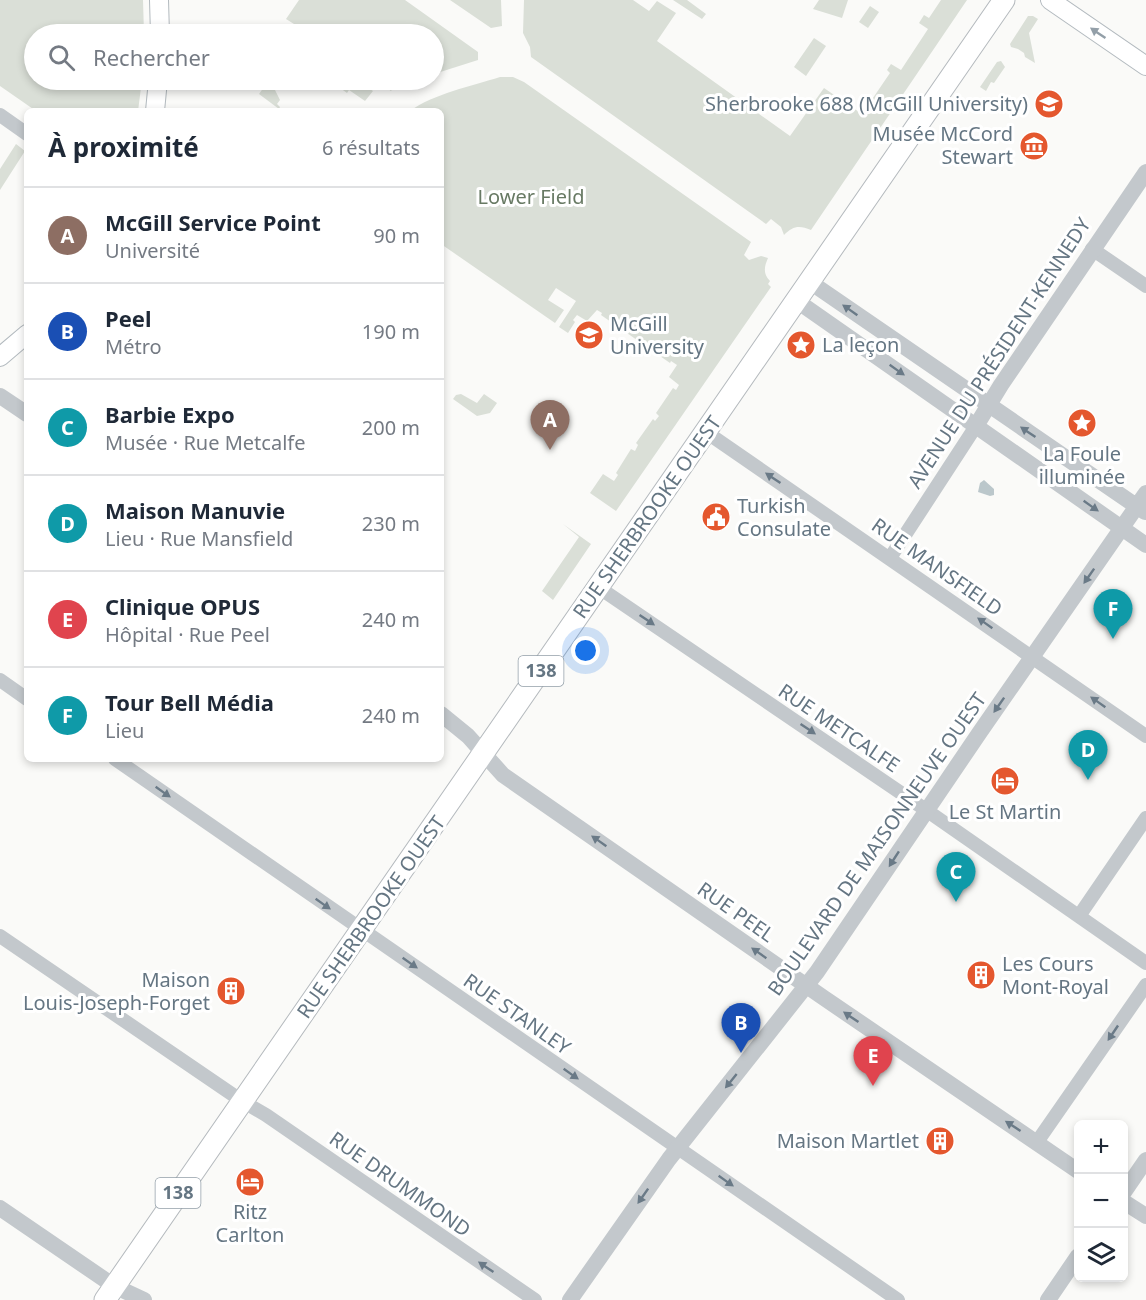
<!DOCTYPE html>
<html lang="fr">
<meta charset="utf-8">
<style>
body{margin:0;font-family:"Noto Sans",sans-serif;background:#f2f2f3;color:#1f2937}
.controls{position:absolute;right:18px;bottom:18px;display:grid;overflow:hidden;border-radius:9px;box-shadow:0 3px 9px #0003}
.controls button{width:54px;height:54px;display:grid;place-items:center;padding:0;border:0;border-bottom:2px solid #e0e1e3;background:#fff;color:#1f2937;font:30px sans-serif}
.you{position:absolute;left:586px;top:651px;width:21px;height:21px;margin:-15px;border:4px solid #fff;border-radius:50%;background:#1a73e8;box-shadow:0 0 0 9px #1a73e833}
.badge{display:grid;place-items:center;width:39px;height:39px;border-radius:50%;background:#e4572e;color:#fff;font-size:20px;font-weight:700}
.pin{position:absolute;translate:-50% -50px;filter:drop-shadow(0 2px 3px #0008)}
.pin::after{content:'';position:absolute;top:32px;width:21px;height:18px;background:inherit;clip-path:polygon(0 0,100% 0,50% 100%)}
.list{margin:0;padding:0;list-style:none}
h2{display:flex;justify-content:space-between;align-items:center;height:78px;margin:0;padding:0 24px;font-size:26px}
h2 small{font-size:20px;font-weight:400;color:#747a83}
.list li{display:grid;grid-template-columns:39px 1fr auto;gap:18px;align-items:center;box-sizing:border-box;height:96px;padding:0 24px;border-top:2px solid #e0e1e3}
.list b{display:block;font-size:22px;white-space:nowrap}
.list p{margin:0;font-size:20px;white-space:nowrap;color:#747a83}
.list em{font-size:20px;font-style:normal;color:#747a83}
.icon{flex:none;width:33px;height:33px;fill:none;stroke:currentColor;stroke-width:2;stroke-linecap:round;stroke-linejoin:round}
.map{position:relative;flex:none;width:1146px;height:1300px;overflow:hidden}
.search{position:absolute;background:#fff;box-shadow:0 3px 9px #0003;left:24px;top:24px;width:420px;height:66px;display:flex;align-items:center;gap:15px;box-sizing:border-box;padding:0 21px;border-radius:33px;color:#747a83;font-size:22px}
.panel{position:absolute;background:#fff;box-shadow:0 3px 9px #0003;left:24px;top:108px;width:420px;height:654px;border-radius:9px}
.map>svg:first-child{display:block}
.green{fill:#dadfd7}
.water{fill:#bbc7cb}
.lines{fill:none;stroke-linecap:round;stroke-linejoin:round}
.secondary-casing{stroke:#b3babf;stroke-width:20}
.primary-casing{stroke:#b5babe;stroke-width:23}
.minor{stroke:#c3c8cc;stroke-width:14}
.tertiary{stroke:#c3c8cc;stroke-width:16}
.secondary{stroke:#fff;stroke-width:18}
.primary{stroke:#fff;stroke-width:21}
.oneway{fill:#939fa8}
.oneway2{fill:#6a7a87}
.labels{text-anchor:middle;stroke-width:6;stroke-linejoin:round;paint-order:stroke}
.shield{fill:#fff;stroke:#939fa8;stroke-width:1.5}
.shield-label{font-size:18px;font-weight:bold;fill:#657683}
.poi-label{font-size:20px;fill:#657683;stroke:#fff;text-anchor:end}
.park-label{font-size:20px;fill:#687a64;stroke:#fff}
.street-label{font-size:20px;fill:#657683;stroke:#fff}
</style>
<div class="map">
<svg width="1146" height="1300" viewBox="0 0 1146 1300">
<rect width="100%" height="100%" fill="#fafaf8"/>
<!-- green -->
<path class="green" d="M0,0h143l1,34h-110v46h108l-4,31h-102l-36,-25z
M299,0h106l73,52v8l-44,14v-40h-124l-24,-15z
M450,0h51l1,26 -11,2z
M524,0h109l16,11 8,-10 19,12 -19,28 133,95 34,-48 38,26 28,-41 -3,-3 4,-6 10,6 27,-41 -9,-6 5,-8 5,3 12,-18h26l-156,230c-12,-5 -18,-4 -27,5l-3,-8 -10,-8 -5,5 -235,-167 -1,-10 -7,-14z
M673,0h14l19,14 -4,5z
M819,0h29l-6,18 -29,-9z
M870,6l9,6 -11,16 -9,-6z
M1028,16h5l5,3 -9,14 6,30 -10,-6 -1,-4 -6,-4 -7,-2 -1,-3z
M814,38l12,8 -20,30 -12,-9z
M1001,61l4,6 -11,16 -3,-1 -5,9 -6,-4 17,-25z
M500,77h13l11,5 227,160 -7,13 5,5 12,-4 7,2c-4,9 -5,16 2,23l-2,3 3,3 -155,224 -26,-18 13,-19 11,7 4,-6 -2,-2 15,-24 4,2 3,-6 -2,-2 17,-24 2,2 4,-5 -3,-3 17,-25 3,2 3,-5 -10,-8 8,-12 -6,-4 -1,2 -69,-48 1,-2 -5,-3 -10,11 -10,-6 -4,5 2,2 -7,11 -9,-6 17,-26 -20,-13 -8,12 16,10 -9,13 -114,-79v-133h-31c23,-17 62,-25 90,-34z
M269,80h8l-2,10 5,10 -3,4 3,3 -1,2 -20,-15z
M329,80h28l16,11 -8,10 -16,-11 -2,3z
M374,80h43l-23,7 -3,4z
M16,144l9,7 -25,39v-21z
M461,394l16,9 7,-9 13,9 -7,10 -13,3 -24,-17 3,-4z
M563,524l28,20 -38,56 -11,-9 37,-54z"/>
<!-- water -->
<path class="water" d="M984,480l10,9v6l-4,1 -12,-4 2,-9z"/>
<g class="lines">
<!-- secondary casing -->
<g class="secondary-casing">
<path id="secondary" d="M159,0l1,34
M1050,0l96,66
M155,111l3,-31
M0,357l27,-23"/>
</g>
<!-- primary casing -->
<g class="primary-casing">
<path id="primary" d="M105,1300l899,-1300"/>
</g>
<!-- minor -->
<path class="minor" d="M0,115l27,19
M1092,249l54,37
M706,432l440,304
M890,558l86,-132
M598,587l328,223 220,153
M0,680l27,19
M115,759l783,541
M1079,916l67,-98
M0,936l242,165 24,14 269,185
M1037,1142l109,-157"/>
<!-- tertiary -->
<path class="tertiary" d="M810,282l335,230
M797,301l349,244
M0,396l27,18
M976,426l25,-41 145,-213
M441,714l27,22 35,39 321,223 254,173
M1124,1192l22,-32
M1124,1202l22,14
M0,1208l114,78 30,14
M570,1300l99,-141 148,-187 163,-240 166,-239
M1048,1300l30,-44"/>
<!-- secondary -->
<use href="#secondary" class="secondary"/>
<!-- primary -->
<use href="#primary" class="primary"/>
</g>
<!-- one-way arrows -->
<defs><path id="oneway-solid" d="M-6-.8H1V-3.2L6.5 0L1 3.2V.8H-6Z" transform="scale(1.5)"/></defs>
<use class="oneway" href="#oneway-solid" transform="translate(1098 33) rotate(-146)"/>
<g class="oneway2">
<use href="#oneway-solid" transform="translate(850 310) rotate(-145)"/>
<use href="#oneway-solid" transform="translate(897 370) rotate(35)"/>
<use href="#oneway-solid" transform="translate(1028 432) rotate(-146)"/>
<use href="#oneway-solid" transform="translate(773 478) rotate(-146)"/>
<use href="#oneway-solid" transform="translate(1091 506) rotate(35)"/>
<use href="#oneway-solid" transform="translate(1089 576) rotate(125)"/>
<use href="#oneway-solid" transform="translate(647 620) rotate(34)"/>
<use href="#oneway-solid" transform="translate(985 623) rotate(-145)"/>
<use href="#oneway-solid" transform="translate(1098 702) rotate(-145)"/>
<use href="#oneway-solid" transform="translate(999 705) rotate(125)"/>
<use href="#oneway-solid" transform="translate(808 729) rotate(34)"/>
<use href="#oneway-solid" transform="translate(163 792) rotate(35)"/>
<use href="#oneway-solid" transform="translate(599 841) rotate(-145)"/>
<use href="#oneway-solid" transform="translate(894 859) rotate(123)"/>
<use href="#oneway-solid" transform="translate(323 904) rotate(35)"/>
<use href="#oneway-solid" transform="translate(759 953) rotate(-145)"/>
<use href="#oneway-solid" transform="translate(410 963) rotate(35)"/>
<use href="#oneway-solid" transform="translate(851 1017) rotate(-146)"/>
<use href="#oneway-solid" transform="translate(1113 1033) rotate(124)"/>
<use href="#oneway-solid" transform="translate(571 1074) rotate(35)"/>
<use href="#oneway-solid" transform="translate(731 1081) rotate(129)"/>
<use href="#oneway-solid" transform="translate(1013 1126) rotate(-147)"/>
<use href="#oneway-solid" transform="translate(726 1181) rotate(35)"/>
<use href="#oneway-solid" transform="translate(643 1196) rotate(125)"/>
<use href="#oneway-solid" transform="translate(486 1267) rotate(-146)"/>
</g>
<!-- icons -->
<defs>
<g id="university-disc" transform="scale(1.5)"><circle r="9.5" fill="#e4572e" stroke="#fff"/><path d="M0-5L7-2L0 1L-7-2ZM-4 1L0 2.5L4 1V4Q0 6-4 4Z" fill="#fff"/></g>
<g id="museum-disc" transform="scale(1.5)"><circle r="9.5" fill="#e4572e" stroke="#fff"/><path d="M0-6L6-3V-2H-6V-3ZM-5-1h2V3h-2ZM-1-1h2V3h-2ZM3-1h2V3H3ZM-6 4H6V6H-6Z" fill="#fff"/></g>
<g id="sight-disc" transform="scale(1.5)"><circle r="9.5" fill="#e4572e" stroke="#fff"/><path d="M0-6L1.8-2.2L6-1.7L2.9 1.2L3.7 5.4L0 3.3L-3.7 5.4L-2.9 1.2L-6-1.7L-1.8-2.2Z" fill="#fff"/></g>
<g id="civic-disc" transform="scale(1.5)"><circle r="9.5" fill="#e4572e" stroke="#fff"/><path d="M-.6-6.5H3V-4.5H.6V-3L4-1V1h2V6H-6V1h2V-1L-.6-3ZM-1.2 2.5V6h2.4V2.5Z" fill="#fff"/></g>
<g id="hotel-disc" transform="scale(1.5)"><circle r="9.5" fill="#e4572e" stroke="#fff"/><path d="M-6-4.5h1.5V1H6V5H4.5V3h-9V5H-6ZM-4 0a1.8 1.8 0 1 1 3.6 0ZM.5 0V-2.5h3Q6-2.5 6 0Z" fill="#fff"/></g>
<g id="building-disc" transform="scale(1.5)"><circle r="9.5" fill="#e4572e" stroke="#fff"/><path d="M-4-6H4V6H1V3H-1V6H-4ZM-2.5-4.3h1.7v1.8h-1.7ZM.8-4.3h1.7v1.8H.8ZM-2.5-1h1.7V.8h-1.7ZM.8-1h1.7V.8H.8Z" fill="#fff"/></g>
</defs>
<g fill-rule="evenodd">
<use href="#university-disc" x="1049" y="104"/>
<use href="#museum-disc" x="1034" y="146"/>
<use href="#university-disc" x="589" y="335"/>
<use href="#sight-disc" x="801" y="345"/>
<use href="#sight-disc" x="1082" y="423"/>
<use href="#civic-disc" x="716" y="517"/>
<use href="#hotel-disc" x="1005" y="781"/>
<use href="#building-disc" x="981" y="975"/>
<use href="#building-disc" x="231" y="991"/>
<use href="#building-disc" x="940" y="1141"/>
<use href="#hotel-disc" x="250" y="1182"/>
</g>
<g class="labels">
<!-- shield labels -->
<g class="shield">
<rect x="518.5" y="656" width="45" height="30" rx="4.5"/>
<rect x="155.5" y="1178" width="45" height="30" rx="4.5"/>
</g>
<g class="shield-label">
<text x="541" y="677">138</text>
<text x="178" y="1199">138</text>
</g>
<!-- poi labels -->
<g class="poi-label">
<text x="1028" y="111">Sherbrooke 688 (McGill University)</text>
<text x="1013" y="141">Musée McCord<tspan x="1013" dy="23">Stewart</tspan></text>
<text x="610" y="331" text-anchor="start">McGill<tspan x="610" dy="23">University</tspan></text>
<text x="822" y="352" text-anchor="start">La leçon</text>
<text x="1082" y="461" text-anchor="middle">La Foule<tspan x="1082" dy="23">illuminée</tspan></text>
<text x="737" y="513" text-anchor="start">Turkish<tspan x="737" dy="23">Consulate</tspan></text>
<text x="1005" y="819" text-anchor="middle">Le St Martin</text>
<text x="1002" y="971" text-anchor="start">Les Cours<tspan x="1002" dy="23">Mont-Royal</tspan></text>
<text x="210" y="987">Maison<tspan x="210" dy="23">Louis-Joseph-Forget</tspan></text>
<text x="919" y="1148">Maison Martlet</text>
<text x="250" y="1219" text-anchor="middle">Ritz<tspan x="250" dy="23">Carlton</tspan></text>
</g>
<!-- park labels -->
<g class="park-label">
<text x="531" y="204">Lower Field</text>
</g>
<!-- street labels -->
<g class="street-label">
<text transform="translate(999 353) rotate(-57)" y="7">AVENUE DU PRÉSIDENT-KENNEDY</text>
<text transform="translate(647 517) rotate(-55)" y="7">RUE SHERBROOKE OUEST</text>
<text transform="translate(937 567) rotate(35)" y="7">RUE MANSFIELD</text>
<text transform="translate(839 728) rotate(34)" y="7">RUE METCALFE</text>
<text transform="translate(877 844) rotate(-55)" y="7">BOULEVARD DE MAISONNEUVE OUEST</text>
<text transform="translate(736 912) rotate(35)" y="7">RUE PEEL</text>
<text transform="translate(371 917) rotate(-55)" y="7">RUE SHERBROOKE OUEST</text>
<text transform="translate(517 1014) rotate(35)" y="7">RUE STANLEY</text>
<text transform="translate(400 1184) rotate(35)" y="7">RUE DRUMMOND</text>
</g>
</g>
</svg>
<div class="controls">
<button>+</button>
<button>−</button>
<button><svg class="icon" aria-label="layers" viewBox="0 0 24 24"><path d="M12 4l9 5-9 5-9-5zM3 14l9 5 9-5"/></svg></button>
</div>
<div class="you"></div>
<div class="pin badge" style="left:550px;top:450px;background:#8d6e63">A</div>
<div class="pin badge" style="left:741px;top:1053px;background:#1a4fb4">B</div>
<div class="pin badge" style="left:956px;top:902px;background:#0f9aa8">C</div>
<div class="pin badge" style="left:1088px;top:780px;background:#0f9aa8">D</div>
<div class="pin badge" style="left:873px;top:1086px;background:#e0444e">E</div>
<div class="pin badge" style="left:1113px;top:639px;background:#0f9aa8">F</div>
<div class="search"><svg class="icon" aria-label="search" viewBox="0 0 24 24"><circle cx="10" cy="10" r="6"/><path d="M15 15l6 6"/></svg>Rechercher</div>
<section class="panel">
<h2>À proximité<small>6 résultats</small></h2>
<ul class="list">
<li><span class="badge" style="background:#8d6e63">A</span><div><b>McGill Service Point</b><p>Université</p></div><em>90 m</em></li>
<li><span class="badge" style="background:#1a4fb4">B</span><div><b>Peel</b><p>Métro</p></div><em>190 m</em></li>
<li><span class="badge" style="background:#0f9aa8">C</span><div><b>Barbie Expo</b><p>Musée · Rue Metcalfe</p></div><em>200 m</em></li>
<li><span class="badge" style="background:#0f9aa8">D</span><div><b>Maison Manuvie</b><p>Lieu · Rue Mansfield</p></div><em>230 m</em></li>
<li><span class="badge" style="background:#e0444e">E</span><div><b>Clinique OPUS</b><p>Hôpital · Rue Peel</p></div><em>240 m</em></li>
<li><span class="badge" style="background:#0f9aa8">F</span><div><b>Tour Bell Média</b><p>Lieu</p></div><em>240 m</em></li>
</ul>
</section>
</div>
